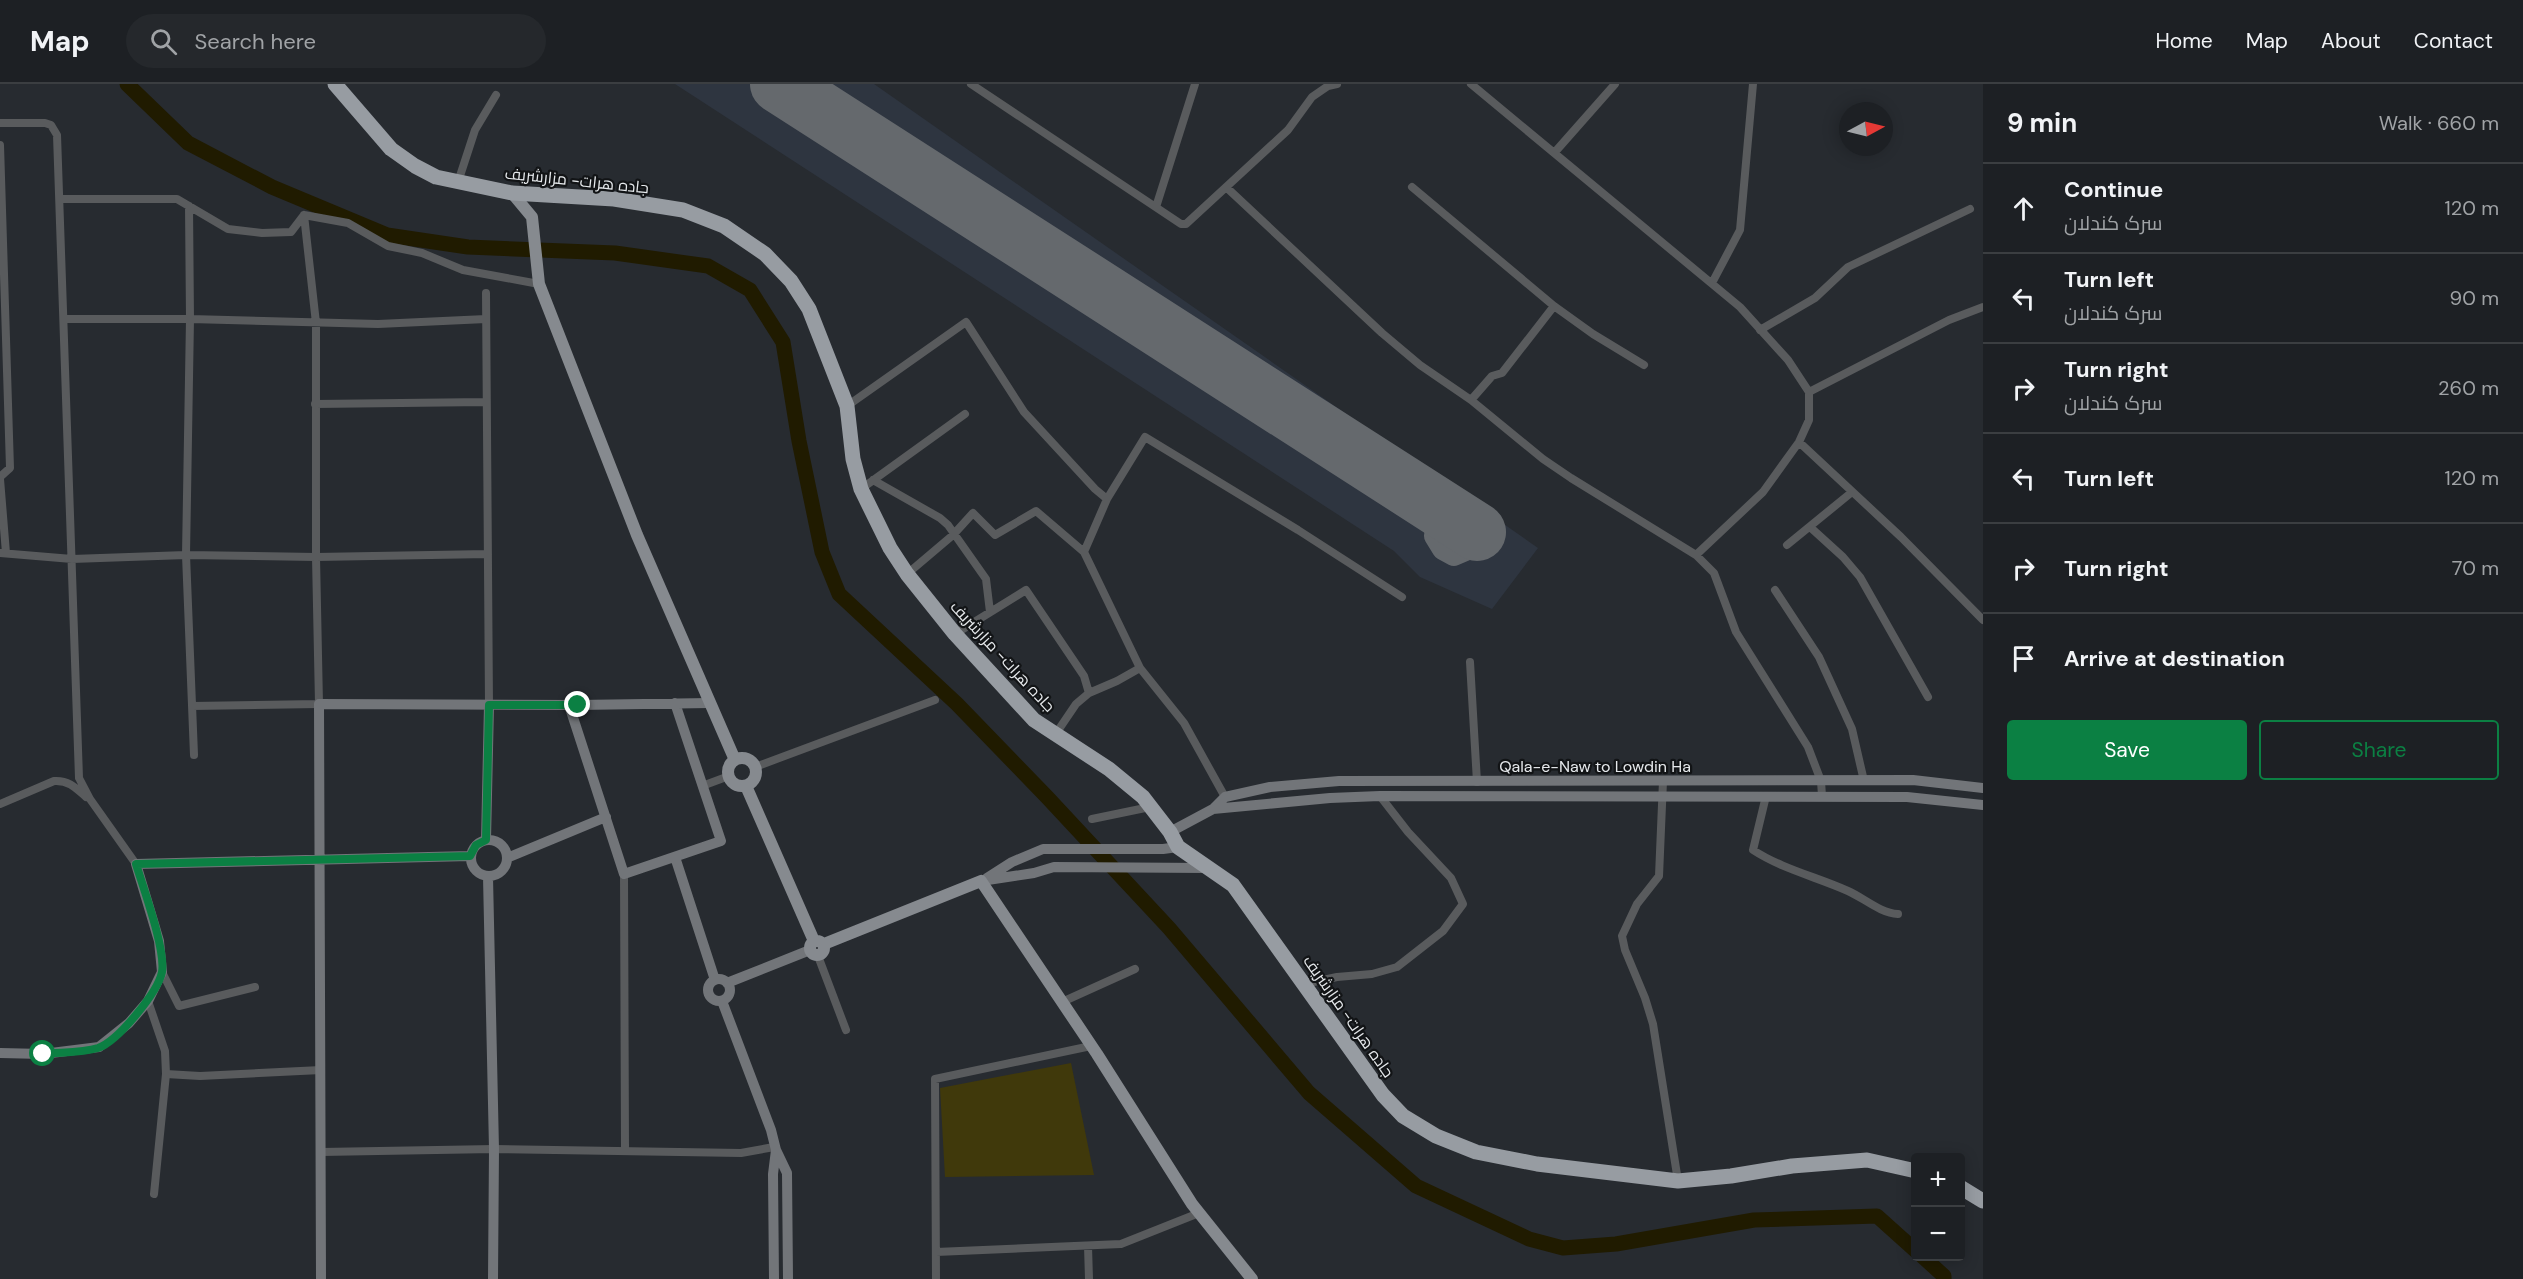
<!DOCTYPE html>
<meta charset="utf-8">
<style>
body{margin:0;font-family:"DM Sans",Cairo,sans-serif;background:#25282c;color:#f1f3f6}
.controls{position:absolute;right:18px;bottom:18px;display:grid;overflow:hidden;border-radius:6px;box-shadow:0 3px 15px #0003}
.controls button{width:54px;height:54px;display:grid;place-items:center;padding:0;border:0;border-bottom:2px solid #3b3e41;background:#1d2024;color:#f1f3f6;font:30px sans-serif}
.compass{position:absolute;left:1839px;top:18px;width:54px;height:54px;border-radius:50%;background:#1d2024;box-shadow:0 3px 15px #0003;rotate:83deg}
.stop{position:absolute;width:18px;height:18px;margin:-14px;border:4px solid #0b8043;border-radius:50%;background:#fff}
.stop.end{background:#0b8043;border-color:#fff;box-shadow:0 2px 6px #0008}
.list{margin:0;padding:0;list-style:none}
h2{display:flex;justify-content:space-between;align-items:center;height:78px;margin:0;padding:0 24px;font-size:26px}
h2 small{font-size:20px;font-weight:400;color:#a0a3a6}
.list li{display:grid;grid-template-columns:39px 1fr auto;gap:18px;align-items:center;box-sizing:border-box;height:90px;padding:0 24px;border-top:2px solid #3b3e41}
.list b{display:block;font-size:22px;white-space:nowrap}
.list p{margin:0;font-size:20px;white-space:nowrap;color:#a0a3a6}
.list em{font-size:20px;font-style:normal;color:#a0a3a6}
.actions{display:flex;gap:12px;padding:18px 24px}
.actions a{flex:1;padding:14px 0;border:2px solid #0b8043;border-radius:6px;text-align:center;font-size:21px;color:#0b8043}
.actions .main{background:#0b8043;color:#fff}
.icon{flex:none;width:33px;height:33px;fill:none;stroke:currentColor;stroke-width:2;stroke-linecap:round;stroke-linejoin:round}
.map{position:relative;flex:none;width:1983px;height:1195px;overflow:hidden}
header{display:flex;align-items:center;gap:36px;box-sizing:border-box;height:84px;padding:0 30px;background:#1d2024;border-bottom:2px solid #3b3e41}
header strong{font-size:28px}
nav{display:flex;gap:33px;margin-inline-start:auto;font-size:21px}
.search{width:420px;height:54px;background:#25282c;display:flex;align-items:center;gap:15px;box-sizing:border-box;padding:0 21px;border-radius:33px;color:#a0a3a6;font-size:22px}
main{display:flex}
aside{flex:1;background:#1d2024}
.map>svg:first-child{display:block}
.built{fill:#2e3540}
.green{fill:#40390b}
.lines{fill:none;stroke-linecap:round;stroke-linejoin:round}
.river{stroke:#201b00;stroke-width:15}
.taxiway{stroke:#65696d;stroke-width:22}
.runway{stroke:#65696d;stroke-width:58}
.street{stroke:#595b5d;stroke-width:8}
.secondary{stroke:#727579;stroke-width:10}
.primary{stroke:#868a8f;stroke-width:12}
.highway{stroke:#979ca2;stroke-width:15}
.route{stroke:#0b8043;stroke-width:8}
.labels{text-anchor:middle;stroke-width:4.5;stroke-linejoin:round;paint-order:stroke}
.street-label{font-size:16px;fill:#e6e9ec;stroke:#121416}
</style>
<header>
<strong>Map</strong>
<div class="search"><svg class="icon" aria-label="search" viewBox="0 0 24 24"><circle cx="10" cy="10" r="6"/><path d="M15 15l6 6"/></svg>Search here</div>
<nav><a>Home</a><a>Map</a><a>About</a><a>Contact</a></nav>
</header>
<main>
<div class="map">
<svg width="1983" height="1195" viewBox="0 0 1983 1195">
<rect width="100%" height="100%" fill="#272b30"/>
<!-- built -->
<path class="built" d="M675,0h199l664,464 -46,61 -72,-32 -26,-26z"/>
<!-- green -->
<path class="green" d="M1071,979l23,112 -149,2 -5,-89z"/>
<g class="lines">
<!-- river -->
<path class="river" d="M127,0l61,59 84,44 115,48 81,12 147,6 93,13 42,24 33,52 16,99 23,111 17,42 118,110 90,93 122,131 140,165 107,93 113,53 34,9 53,-4 138,-24 123,-4 39,35
M1922,1172l22,20v3"/>
<!-- taxiway -->
<path class="taxiway" d="M1444,427l-7,12 -2,13 8,13 11,6 14,-6 9,-17"/>
<!-- runway -->
<path class="runway" d="M779,0l698,448"/>
<!-- street -->
<path class="street" d="M971,0l210,140h5l102,-94 24,-33 16,-11 9,-2
M1471,0l269,223 48,53 21,32v28l-10,22 -36,50 -67,63
M0,39h45l6,2 6,10 22,643 11,21 46,65
M0,61l10,323 -10,9
M1555,68l60,-68
M458,98l17,-52 21,-35
M1226,103l156,146 38,32 51,35 72,59 28,19 125,77 18,18 22,59 72,115 13,34 1,15
M1412,103l142,119 39,28 51,31
M60,115h117l51,30 34,4 29,-1 13,-17
M189,122l1,113 -4,236 8,200
M1156,123l39,-123
M304,131l44,8 40,23 34,7 41,17 76,14
M1712,199l28,-53 13,-146
M486,209l3,412
M64,235h126l188,5 108,-5
M1760,246l55,-32 33,-31 122,-58
M1809,308l140,-72 34,-13
M1471,316l21,-24 10,-3 52,-67
M315,320l171,-2
M847,322l119,-84 58,90 71,77 12,10
M1799,358l102,95 82,83
M0,395l6,74
M873,396l67,38 8,7 38,54 4,33
M861,405l104,-75
M1810,443l33,30 17,20 68,120
M1787,461l65,-53
M0,469l72,6 114,-4 130,2 172,-3
M907,490l46,-39 20,-22 22,22 41,-24 48,41
M1775,506l44,67 33,72 12,52
M955,550l71,-44 58,86 5,17
M1470,578l7,120
M1140,584l44,55 41,74
M192,622l127,-2 -3,-147v-234l-12,-108
M1055,651l21,-31 13,-11 28,-12 23,-13 -56,-116 23,-53 38,-62 153,93 104,67
M755,683l180,-67
M1663,697l-4,95 -22,28 -15,32 3,14 20,48 8,26 25,157
M702,702l27,-10
M1766,712l-13,54c29,19 64,27 95,41 16,7 32,22 50,23
M0,720l54,-23c15,-1 22,7 32,16
M1092,735l58,-12
M624,790l1,276
M818,872l28,74
M162,888l17,34 76,-19
M1304,900l33,-7 35,-3 25,-7 46,-36 20,-27 -12,-26 -43,-46 -28,-36
M148,917l17,50 1,23 -12,120
M1062,918l73,-33
M166,990l34,2 121,-6
M321,1068l173,-3 247,4 33,-6
M1088,1162l1,33
M936,1168l185,-8 78,-31
M936,1195l-1,-200 156,-33"/>
<!-- secondary -->
<path class="secondary" d="M569,621l55,169 97,-33 -46,-138
M1213,725l117,-11 50,-2 527,1 76,8
M1170,748l43,-23 12,-12 45,-10 69,-6 574,-1 70,8
M471 774a18 18 0 1 1 36 0a18 18 0 1 1-36 0Z
M486,756l3,-135
M675,773l40,123
M507,774l99,-41
M488,793l6,272 -1,130
M987,794l25,-16 31,-13h120l15,-2
M981,797l53,-8 20,-6 153,1
M708 906a11 11 0 1 1 22 0a11 11 0 1 1-22 0Z
M727,899l83,-33
M722,917l49,129 5,20 11,23 1,106
M0,969l43,1 56,-7 30,-24 19,-22 14,-29 -3,-31 -23,-77 334,-8
M321,1195l-2,-575 259,1 132,-2
M774,1195l-1,-105 3,-24"/>
<!-- primary -->
<path class="primary" d="M512,109l20,24 7,67 98,251 98,225
M728 688a14 14 0 1 1 28 0a14 14 0 1 1-28 0Z
M746,702l68,155
M810 864a7 7 0 1 1 14 0a7 7 0 1 1-14 0Z
M824,860l157,-63 116,173 95,150 60,75"/>
<!-- highway -->
<path class="highway" d="M335,0l56,65 24,17 21,11 76,16 102,6 69,11 41,16 41,28 26,27 18,28 38,97 6,53 8,30 29,59 17,26 48,60 79,86 75,49 34,28 27,35 8,15 55,38 150,210 20,21 33,20 40,16 61,12 141,17 53,-5 61,-10 75,-6 49,11
M1960,1103l23,14"/>
</g>
<g class="lines">
<!-- route -->
<path class="route" d="M43,970c17,-2 38,-1 55,-6 20,-7 60,-56 64,-76 4,-22 -19,-85 -26,-108l334,-8 6,-11 10,-5 3,-135h89"/>
</g>
<g class="labels">
<!-- street labels -->
<g class="street-label">
<text transform="translate(577 96) rotate(6)" y="6">جاده هرات- مزارشریف</text>
<text transform="translate(1003 572) rotate(47)" y="6">جاده هرات- مزارشریف</text>
<text x="1595" y="688">Qala-e-Naw to Lowdin Ha</text>
<text transform="translate(1349 932) rotate(55)" y="6">جاده هرات- مزارشریف</text>
</g>
</g>
</svg>
<div class="controls">
<button>+</button>
<button>−</button>
</div>
<svg class="compass" viewBox="-18 -18 36 36"><path d="M0-13l5 13h-10z" fill="#e53935"/><path d="M0 13l5-13h-10z" fill="#a0a3a6"/></svg>
<div class="stop" style="left:43px;top:970px"></div>
<div class="stop end" style="left:578px;top:621px"></div>
</div>
<aside>
<h2>9 min<small>Walk · 660 m</small></h2>
<ul class="list">
<li><svg class="icon" aria-label="ahead" viewBox="0 0 24 24"><path d="M12 20V5M6 11l6-6 6 6"/></svg><div><b>Continue</b><p>سرک کندلان</p></div><em>120 m</em></li>
<li><svg class="icon" aria-label="left" viewBox="0 0 24 24"><path d="M17 20v-9H6M10 6l-5 5 5 5"/></svg><div><b>Turn left</b><p>سرک کندلان</p></div><em>90 m</em></li>
<li><svg class="icon" aria-label="right" viewBox="0 0 24 24"><path d="M7 20v-9h11M14 6l5 5-5 5"/></svg><div><b>Turn right</b><p>سرک کندلان</p></div><em>260 m</em></li>
<li><svg class="icon" aria-label="left" viewBox="0 0 24 24"><path d="M17 20v-9H6M10 6l-5 5 5 5"/></svg><div><b>Turn left</b></div><em>120 m</em></li>
<li><svg class="icon" aria-label="right" viewBox="0 0 24 24"><path d="M7 20v-9h11M14 6l5 5-5 5"/></svg><div><b>Turn right</b></div><em>70 m</em></li>
<li><svg class="icon" aria-label="arrive" viewBox="0 0 24 24"><path d="M6 21V4h12l-3 4 3 4H6"/></svg><div><b>Arrive at destination</b></div></li>
</ul>
<div class="actions"><a class="main">Save</a><a>Share</a></div>
</aside>
</main>
